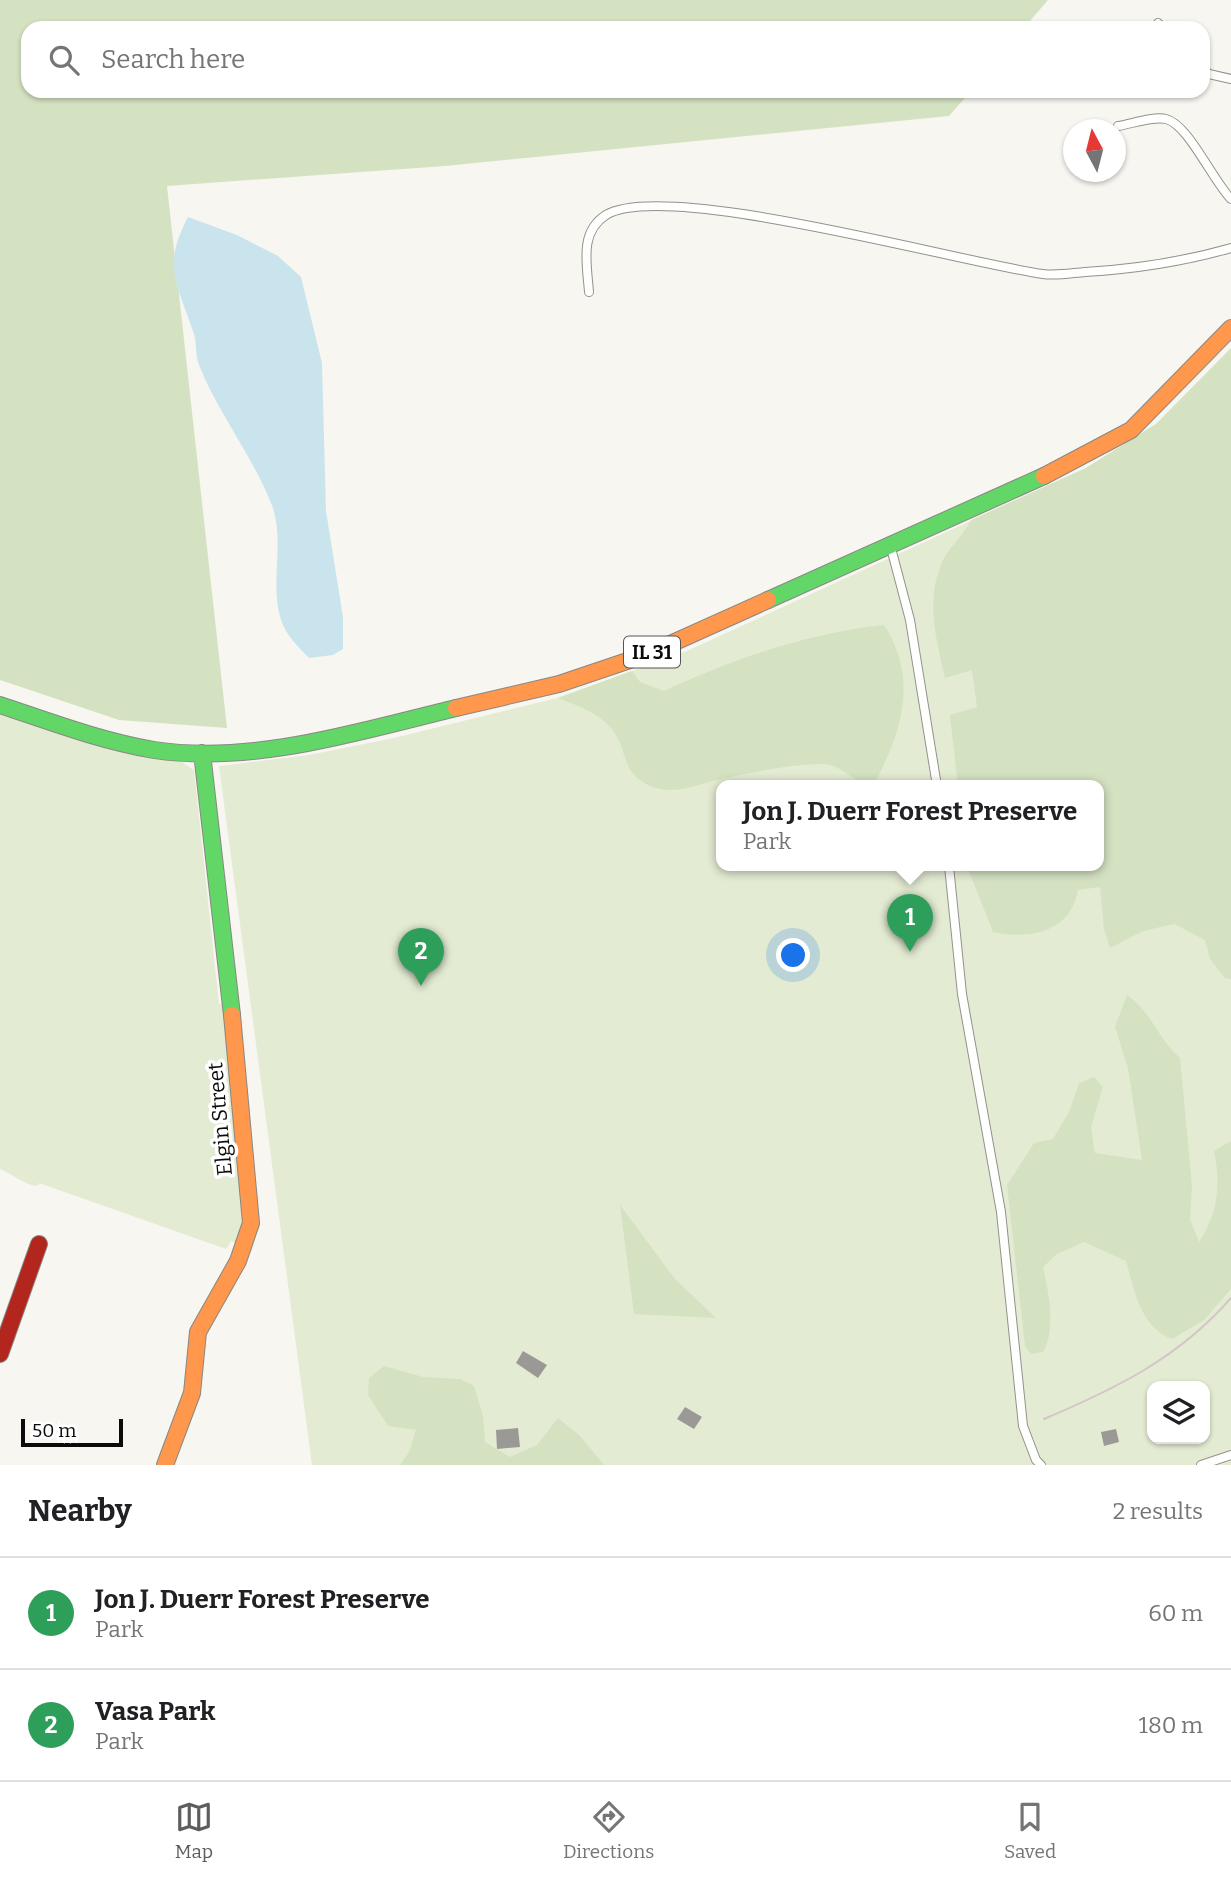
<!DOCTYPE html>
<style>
body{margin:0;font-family:Bitter,serif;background:#f6f6f6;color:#202124}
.controls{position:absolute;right:21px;bottom:21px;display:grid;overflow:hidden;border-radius:14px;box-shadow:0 2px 5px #0004}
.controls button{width:63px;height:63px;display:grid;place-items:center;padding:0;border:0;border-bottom:2px solid #e0e0e0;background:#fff;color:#202124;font:35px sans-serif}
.compass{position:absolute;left:1063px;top:119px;width:63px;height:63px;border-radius:50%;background:#fff;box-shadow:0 2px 5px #0004;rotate:353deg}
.scale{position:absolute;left:21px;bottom:18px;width:102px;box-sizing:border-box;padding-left:7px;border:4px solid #0b0b0b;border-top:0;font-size:19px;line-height:24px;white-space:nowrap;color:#0b0b0b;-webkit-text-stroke:5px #fff;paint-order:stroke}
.you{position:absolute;left:794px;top:956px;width:24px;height:24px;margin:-18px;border:5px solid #fff;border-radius:50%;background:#1a73e8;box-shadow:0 0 0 10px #1a73e833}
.badge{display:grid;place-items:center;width:46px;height:46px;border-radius:50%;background:#5e5d5b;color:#fff;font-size:23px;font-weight:700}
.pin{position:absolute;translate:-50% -58px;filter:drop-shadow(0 2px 4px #0008)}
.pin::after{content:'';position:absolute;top:37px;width:24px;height:21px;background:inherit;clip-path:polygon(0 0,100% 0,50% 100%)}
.popup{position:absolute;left:716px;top:780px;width:388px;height:91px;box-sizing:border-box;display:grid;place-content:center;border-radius:14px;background:#fff;filter:drop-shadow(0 2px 5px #0005);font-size:23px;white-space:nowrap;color:#757577}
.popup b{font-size:26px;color:#202124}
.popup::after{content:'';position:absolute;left:50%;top:100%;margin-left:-14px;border:14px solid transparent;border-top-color:#fff}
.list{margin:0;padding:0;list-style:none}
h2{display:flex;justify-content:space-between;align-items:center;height:91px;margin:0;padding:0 28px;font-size:30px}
h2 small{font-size:23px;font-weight:400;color:#757577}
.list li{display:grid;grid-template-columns:46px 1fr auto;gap:21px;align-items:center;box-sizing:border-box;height:112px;padding:0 28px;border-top:2px solid #e0e0e0}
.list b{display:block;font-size:26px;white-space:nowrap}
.list p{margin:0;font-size:23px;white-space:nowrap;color:#757577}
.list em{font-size:23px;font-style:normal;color:#757577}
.icon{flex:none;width:38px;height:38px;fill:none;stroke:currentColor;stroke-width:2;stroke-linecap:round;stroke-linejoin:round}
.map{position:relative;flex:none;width:1231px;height:1465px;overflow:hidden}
.search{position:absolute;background:#fff;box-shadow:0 2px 5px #0004;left:21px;right:21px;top:21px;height:77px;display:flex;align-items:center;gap:18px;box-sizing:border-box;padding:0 24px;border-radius:21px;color:#757577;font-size:26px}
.sheet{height:315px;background:#fff}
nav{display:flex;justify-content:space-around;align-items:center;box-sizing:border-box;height:98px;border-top:2px solid #e0e0e0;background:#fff;font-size:19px;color:#757577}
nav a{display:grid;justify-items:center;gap:4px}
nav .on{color:#5e5d5b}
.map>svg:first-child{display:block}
.green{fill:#e3ebd2;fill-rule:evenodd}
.forest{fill:#d4e2c2}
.water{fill:#cae4ee}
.building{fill:#9b9996}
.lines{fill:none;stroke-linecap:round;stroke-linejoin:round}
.lane-casing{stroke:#92918e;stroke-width:10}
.fast-casing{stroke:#888785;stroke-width:18}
.slow-casing{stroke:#888785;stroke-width:18}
.jam-casing{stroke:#888785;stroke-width:18}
.lane{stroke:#fefefd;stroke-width:8}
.fast{stroke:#63d668;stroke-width:16}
.slow{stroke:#ff974d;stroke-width:16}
.jam{stroke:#b3261e;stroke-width:16}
.tram{stroke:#d3c6c6;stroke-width:2}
.labels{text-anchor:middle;stroke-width:7;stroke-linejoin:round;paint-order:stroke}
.shield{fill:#fff;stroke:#545454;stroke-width:2}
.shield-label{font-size:19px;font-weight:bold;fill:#0b0b0b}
.street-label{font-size:21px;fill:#0b0b0b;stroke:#fff}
</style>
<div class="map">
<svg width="1231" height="1465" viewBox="0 0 1231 1465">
<rect width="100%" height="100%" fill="#f8f6f0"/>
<!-- green -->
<path class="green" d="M1231,376v1089h-919l-93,-699 90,-11 85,-17 163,-40 130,-47 399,-183 70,-44 44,-44zM721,786h378v80h-378zM1152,1386h53v53h-53z
M0,714l182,48 12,8 25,234h8l25,247 -21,-10 -5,8 -187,-66 -1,3c-14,-1 -25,-12 -38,-17z"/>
<!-- forest -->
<path class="forest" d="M0,0h1048l-24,28h-996v63h943l-22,25 -504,50 -278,20 60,542 -108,-8 -119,-40z
M1231,348v631l-6,-1 -15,-19 -5,-19 -31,-16 -31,7 -33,17 -6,-19 -4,-42 -22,3c-7,42 -48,50 -85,42l-26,-66h132v-80h-141l-8,-71 27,-8 -5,-37 -27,8c-9,-39 -20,-79 -2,-118 7,-14 21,-25 28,-40l115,-52 70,-44z
M884,625c35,54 18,108 -11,161 -18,0 -30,-23 -52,-22 -30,0 -70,9 -100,15 -28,6 -54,21 -81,1 -13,-9 -15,-24 -20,-37 -11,-27 -37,-35 -62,-45l74,-27 8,11 24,9c69,-32 144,-58 220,-66z
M1127,995c24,16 31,44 53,63l12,128 -2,33 9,23c19,-29 22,-57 15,-91l17,-10v148l-27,31 -32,19c-32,-12 -37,-48 -46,-78l-42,-19 -27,12 -14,13c6,26 13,63 0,85l-12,2 -6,-8 -18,-161 27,-42 19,-4 16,-27 10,-29 15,-6 9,10 -12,40 4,26 47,7 -14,-92 -13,-41z
M620,1205l55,74 41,39 -82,-4z
M384,1366l39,11 37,2 14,7 9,30 2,26 25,15 27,-12 21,-27 22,18 24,29h-204l9,-13 7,-22 -28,-4 -20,-31 1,-17z"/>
<!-- water -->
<path class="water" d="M188,217l49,18 41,21 23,21 21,86 4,148 17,106v32l-10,6 -24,3c-11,-11 -23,-23 -28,-38 -12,-38 5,-80 -10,-117 -19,-48 -53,-90 -72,-138 -4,-10 -2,-21 -5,-31 -16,-50 -33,-66 -6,-117z"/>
<!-- building -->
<path class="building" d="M523,1351l24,14 -9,13 -22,-15z
M685,1407l17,10 -8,12 -17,-10z
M518,1428l2,19 -23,2 -1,-19z
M1116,1429l3,13 -15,4 -3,-14z"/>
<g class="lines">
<!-- lane casing -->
<g class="lane-casing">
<path id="lane" d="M1158,23l5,5
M1203,68l6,6 22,5
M1118,126c13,-2 35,-10 48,-7 22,5 47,62 65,80
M589,292c-2,-28 -10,-60 17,-77 59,-36 356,48 437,59 13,2 29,-1 42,-2 51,-3 97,-10 146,-24
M891,548l19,72 27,166
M949,866l13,128 39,218 22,214 13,34 5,5
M1201,1465l30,-10"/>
</g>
<!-- fast casing -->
<g class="fast-casing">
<path id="fast" d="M768,600l276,-124
M0,705c51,17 101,36 154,45 100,15 206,-19 302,-42
M202,753l30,262"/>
</g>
<!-- slow casing -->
<g class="slow-casing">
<path id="slow" d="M1044,476l87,-46 100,-102
M456,708l103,-24 89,-30 120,-54
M165,1465l27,-72 6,-61 40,-71 13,-38 -19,-208"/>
</g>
<!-- jam casing -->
<g class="jam-casing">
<path id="jam" d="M0,1354l39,-110"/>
</g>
<!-- lane -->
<use href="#lane" class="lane"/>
<!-- fast -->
<use href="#fast" class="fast"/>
<!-- slow -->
<use href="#slow" class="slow"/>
<!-- jam -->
<use href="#jam" class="jam"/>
<!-- tram -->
<path class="tram" d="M1044,1419c71,-30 135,-61 187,-121"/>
</g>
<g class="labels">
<!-- shield labels -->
<rect class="shield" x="624" y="636.5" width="56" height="31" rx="5"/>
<g class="shield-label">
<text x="652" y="659">IL 31</text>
</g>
<!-- street labels -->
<g class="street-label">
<text transform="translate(220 1119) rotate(-95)" y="7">Elgin Street</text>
</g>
</g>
</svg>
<div class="controls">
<button><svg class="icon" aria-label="layers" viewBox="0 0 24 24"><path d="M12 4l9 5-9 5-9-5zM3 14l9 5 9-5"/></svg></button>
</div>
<svg class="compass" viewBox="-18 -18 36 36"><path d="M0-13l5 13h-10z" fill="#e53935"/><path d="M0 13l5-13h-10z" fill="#757577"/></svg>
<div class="scale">50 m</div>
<div class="you"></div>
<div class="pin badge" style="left:910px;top:952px;background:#2e9e5b">1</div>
<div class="popup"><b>Jon J. Duerr Forest Preserve</b>Park</div>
<div class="pin badge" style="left:421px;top:986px;background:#2e9e5b">2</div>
<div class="search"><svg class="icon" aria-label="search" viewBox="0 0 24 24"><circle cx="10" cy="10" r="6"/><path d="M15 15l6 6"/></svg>Search here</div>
</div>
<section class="sheet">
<h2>Nearby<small>2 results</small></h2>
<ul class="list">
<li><span class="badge" style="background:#2e9e5b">1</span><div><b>Jon J. Duerr Forest Preserve</b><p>Park</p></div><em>60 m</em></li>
<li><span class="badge" style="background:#2e9e5b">2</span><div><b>Vasa Park</b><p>Park</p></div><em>180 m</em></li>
</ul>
</section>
<nav>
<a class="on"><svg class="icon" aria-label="map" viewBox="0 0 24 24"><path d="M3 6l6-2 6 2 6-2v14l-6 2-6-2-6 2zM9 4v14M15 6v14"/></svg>Map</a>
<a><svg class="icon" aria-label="directions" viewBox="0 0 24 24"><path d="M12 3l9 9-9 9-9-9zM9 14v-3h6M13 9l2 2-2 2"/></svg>Directions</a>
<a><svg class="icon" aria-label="saved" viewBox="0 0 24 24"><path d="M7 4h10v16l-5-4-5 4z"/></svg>Saved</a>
</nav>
